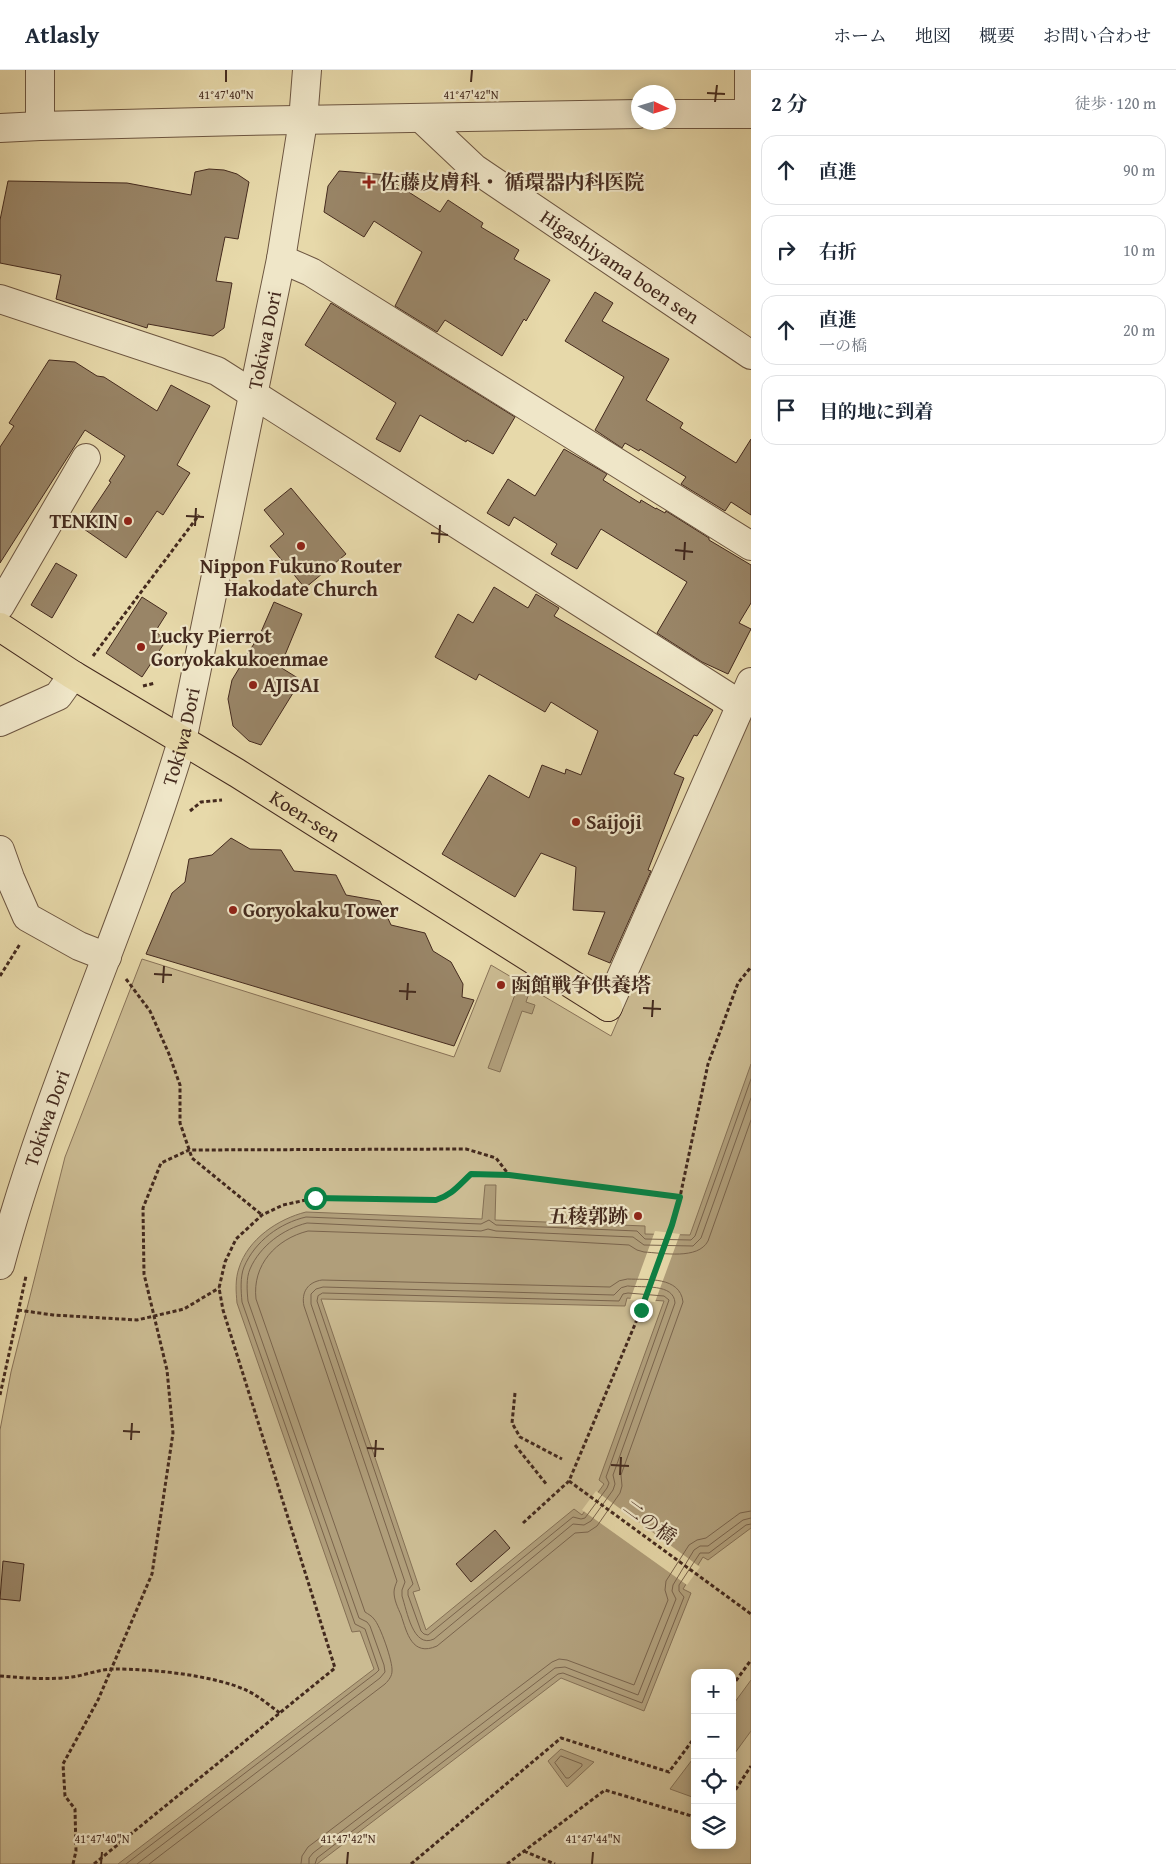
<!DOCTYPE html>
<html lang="ja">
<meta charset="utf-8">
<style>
body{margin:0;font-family:"Gentium Book Plus","Noto Serif JP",serif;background:#f2f2f3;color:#1f2937}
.controls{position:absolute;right:15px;bottom:15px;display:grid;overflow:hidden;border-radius:10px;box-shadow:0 2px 12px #0003}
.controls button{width:45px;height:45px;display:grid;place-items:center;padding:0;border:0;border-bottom:1px solid #e0e1e3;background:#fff;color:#1f2937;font:25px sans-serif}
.compass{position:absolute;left:631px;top:15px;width:45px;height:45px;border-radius:50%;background:#fff;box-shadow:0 2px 12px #0003;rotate:94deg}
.stop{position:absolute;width:15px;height:15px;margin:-11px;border:4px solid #0b8043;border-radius:50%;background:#fff}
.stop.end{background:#0b8043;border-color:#fff;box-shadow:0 1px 5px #0008}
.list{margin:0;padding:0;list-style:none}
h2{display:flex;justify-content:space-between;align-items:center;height:65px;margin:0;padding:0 20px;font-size:21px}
h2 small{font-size:16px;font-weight:400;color:#747a83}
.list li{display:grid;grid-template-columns:32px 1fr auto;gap:15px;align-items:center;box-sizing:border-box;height:70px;margin:0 10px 10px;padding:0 10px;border:1px solid #e0e1e3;border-radius:15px}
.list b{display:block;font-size:19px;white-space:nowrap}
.list p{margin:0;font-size:16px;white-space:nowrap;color:#747a83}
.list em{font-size:16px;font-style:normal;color:#747a83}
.icon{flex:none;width:28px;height:28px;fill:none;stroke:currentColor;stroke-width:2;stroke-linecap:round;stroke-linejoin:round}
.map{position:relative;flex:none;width:751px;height:1794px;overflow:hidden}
header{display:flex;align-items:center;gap:30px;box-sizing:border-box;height:70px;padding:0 25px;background:#fff;border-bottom:1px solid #e0e1e3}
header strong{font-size:24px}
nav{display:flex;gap:28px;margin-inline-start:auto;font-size:18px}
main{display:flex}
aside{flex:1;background:#fff}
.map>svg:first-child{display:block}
.green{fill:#cbbb92;stroke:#887258;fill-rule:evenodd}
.water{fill:#b09e7a;stroke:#857055;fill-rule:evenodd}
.pier{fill:#e7d9aa}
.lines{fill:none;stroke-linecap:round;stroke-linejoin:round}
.shore{stroke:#7a644c;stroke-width:1}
.building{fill:#998567;stroke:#442a1e}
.minor-casing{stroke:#6d5641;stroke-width:30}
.major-casing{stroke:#442a1e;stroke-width:30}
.path{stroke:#442a1e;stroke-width:3;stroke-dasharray:4 2.5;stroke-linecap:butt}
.minor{stroke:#efe6c8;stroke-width:28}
.major{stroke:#e7d9aa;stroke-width:28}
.route{stroke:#0b8043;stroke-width:6}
.ticks{fill:none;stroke:#442a1e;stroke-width:2}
.poi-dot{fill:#8f2418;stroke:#efe6c8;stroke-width:2}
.labels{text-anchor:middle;stroke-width:4.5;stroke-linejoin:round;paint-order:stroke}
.poi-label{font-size:20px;font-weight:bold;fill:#442a1e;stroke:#efe6c8;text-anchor:start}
.street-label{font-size:20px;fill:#442a1e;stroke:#efe6c8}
.ticks-label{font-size:12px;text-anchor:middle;fill:#442a1e;stroke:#efe6c8;stroke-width:4.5;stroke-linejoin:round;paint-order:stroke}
</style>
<header>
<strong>Atlasly</strong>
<nav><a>ホーム</a><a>地図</a><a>概要</a><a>お問い合わせ</a></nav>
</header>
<main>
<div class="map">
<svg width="751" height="1794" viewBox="0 0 751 1794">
<rect width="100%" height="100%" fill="#e7d9aa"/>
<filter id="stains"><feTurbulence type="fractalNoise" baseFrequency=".004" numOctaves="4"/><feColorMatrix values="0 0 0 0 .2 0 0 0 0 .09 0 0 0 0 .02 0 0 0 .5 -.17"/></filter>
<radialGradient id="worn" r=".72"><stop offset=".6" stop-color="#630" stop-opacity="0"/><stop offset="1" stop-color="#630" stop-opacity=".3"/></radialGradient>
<!-- green -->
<path class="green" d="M751,642v1152h-751v-434l11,-58 54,-215 77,-198 312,98 37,-92 120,71zM695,1603h37v172h-37z"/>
<!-- water -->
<path class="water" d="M517,919l12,4 -3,9 9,3 -3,9 -10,-3 -22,61 -12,-4z
M751,994v464l-43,32 -5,-3 -20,32 8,4 -47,118 -83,-33 -244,186h-199l256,-195 -14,-38 -8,1 -115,-329c-1,-11 -2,-24 2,-35 9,-29 39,-49 67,-56l176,7 3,-34h11l-1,35 150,6v8l45,1zM627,1228l37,3 -65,179 5,4 -22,31 -8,-6 -148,121 -13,-38 7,-2 -99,-291 304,7z
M751,1610v51l-19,26v-51z
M561,1679l33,13 -27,25 -19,-26z
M695,1686v42l-25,-9z"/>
<!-- pier -->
<path class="pier" d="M655,1161l25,3 -25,68 -25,-2z
M596,1421l104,76 -13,18 -105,-75z"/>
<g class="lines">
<!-- shore -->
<path class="shore" d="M628,1209c19,1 52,-3 55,23l-62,173 1,11 -2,7 -23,33 -9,6 -13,1 -138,113c-25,11 -30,-13 -36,-31 -3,-7 -7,-15 -7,-23 0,-4 2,-8 3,-11l-93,-275c-3,-14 4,-24 18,-26l288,7 9,-6z
M628,1216c15,2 46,-3 47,17l-62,172 2,9 -2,6 -22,31 -7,4 -11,-1 -139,115c-21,10 -27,-28 -32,-43v-6l3,-8 -94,-278v-10l5,-5 7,-2 291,8 7,-7z
M323,1223l296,8 4,-7 5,-1 36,3 5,4 -63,177 3,6 -2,5 -22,30 -4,1 -8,-2 -145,118 -4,-1 -3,-3 -13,-36v-5l5,-6 -96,-283 1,-5z
M561,1686l21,8v2l-13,12h-3l-11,-15z
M126,1794l250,-191 3,-3 -14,-41 -10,-5 -113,-322c-1,-11 -2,-25 2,-35 11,-26 36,-44 62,-50l175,7 8,-4 7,5 141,6 8,8 46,1 4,-4 56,-157
M137,1794l243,-186 5,-6 -1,-7 -14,-39 -3,-4 -8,-4 -111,-317c-1,-10 -2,-23 2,-32 10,-23 33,-40 57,-46l174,8 7,-2 8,2 137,6 11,8 49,1 8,-8 50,-140
M149,1794l236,-180c4,-4 7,-8 7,-13 1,-9 -12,-46 -18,-52 -2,-3 -6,-5 -9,-7l-109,-313c-4,-34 20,-60 52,-68l180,6 141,8 8,5 7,2c19,1 54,8 64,-11l43,-121
M301,1794l1,-8 6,-9 244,-185 7,-3 8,1 67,25 34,-85 -3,-10 1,-9 23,-36 8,-5 9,-2 34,-25 11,-2
M309,1794v-6l4,-5 242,-185 10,-1 73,28 38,-96 -4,-8 1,-6 21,-35 6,-4h8l35,-26 8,-2
M315,1794l2,-6 241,-184 5,-1 79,30 42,-106 -5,-6v-6l21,-32h9l37,-28 5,-1"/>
</g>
<!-- building -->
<path class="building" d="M209,99l15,1 13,4 12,8 -11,57 -13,-2 -9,44 16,2 -8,45 -11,8 -65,-12 -1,4 -91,-29 5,-24 -61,-12v-43l8,-39 119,2 64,12 4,-23z
M339,101l62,5 -5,8 44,28 8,-12 35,23 -2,4 38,23 -5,9 36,21 -24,41 -2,-2 -22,37 -57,-36 -8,12 -42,-26 27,-54 -48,-31 -10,16 -40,-25 4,-26z
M595,222l18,11 -11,18 67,38 -23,41 37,23 -3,5 56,35 15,-24v76l-20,-13 -6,9 -44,-27 5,-7 -46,-28 -1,2 -14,-8 -3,5 -27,-18 29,-53 -59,-36z
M331,233l184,114 -22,37 -26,-14 -1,2 -46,-27 -20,37 -24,-13 20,-36 -91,-58z
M49,290l26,2 22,14 7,1 53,34 14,-26 39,21 -33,59 13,8 -27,42 -6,-4 -31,47 -45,-31 30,-45 -2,-1 16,-25 -40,-26 -85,133v-116l14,-21 -5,-3z
M564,379l43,25 -4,6 37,23 1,-3 15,9v-1l9,5 1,-2 43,27v2l42,25v38l-12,20 12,6 -23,45 -26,-12 -45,-29 30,-51 -86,-53 -24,40 -26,-15 6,-10 -43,-27 -5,9 -22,-13 21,-34 27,17z
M291,418l55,66 -41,34 -35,-42 14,-12 -20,-24z
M56,493l21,12 -25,43 -21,-13z
M494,517l34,21 8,-14 23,14 -5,8 159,94 -16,26 -3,-1 -20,39 10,4 -36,92 3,1 -41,92 -22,-9 17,-42 -32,-2 3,-43 -35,-14 -26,44 -73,-43 47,-79 40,23 13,-33 23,9 1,-5 15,6 17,-44 -47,-29 -6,10 -66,-38 -3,6 -41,-23 23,-43 15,9z
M142,527l25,16 -12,19 12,7 -25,38 -36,-24z
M274,532l28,12 -22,53 21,13 -40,65 -12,-4 -16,-15 -5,-27 4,-19 29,-48z
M231,768l19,11 31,1 13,21 42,4 10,20 34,6 11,24 34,8 8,18 18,11 12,22 -1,13 12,3 -20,46 -308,-92 26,-61 13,-11 4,-23 23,-4z
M495,1460l15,18 -39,34 -15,-18z
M3,1491l21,3 -4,37 -20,-2z"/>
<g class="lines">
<!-- minor casing -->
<g class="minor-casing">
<g id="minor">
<path d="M749,0v44"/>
<path d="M668,44h83"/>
<path id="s1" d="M421,48l53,50 277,187"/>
<path d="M40,56v-56"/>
<path d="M0,58l40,-2 203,-5 395,-7"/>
<path d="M281,189l30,13 440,274"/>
<path d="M0,229l217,72 524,334"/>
<path d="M0,536l86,-148"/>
<path d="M0,652l58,-26 15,-21"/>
<path d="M0,780l10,28 17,39 52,29 28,11"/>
<path d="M608,937l143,-325"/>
<path id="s2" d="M0,1195c48,-179 129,-347 182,-524l99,-482 22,-138 4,-51"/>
</g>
</g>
<!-- major casing -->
<g class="major-casing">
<g id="major">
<path id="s3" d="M0,557l73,48 164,98 371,234"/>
</g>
</g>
<!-- path -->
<path class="path" d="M93,586l106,-141
M143,616l12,-3
M190,741l11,-9 21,-2
M0,906l20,-32
M126,909l24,32 19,43 11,31v38l12,35 70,57
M18,1240l35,5 84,5 47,-11 35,-21
M515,1323l-3,30 8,14 42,22
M0,1325l26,-119
M515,1375l32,40
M569,1411l182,133
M523,1453l46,-42 72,-171 31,-85 8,-28 28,-133 30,-81 13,-16
M0,1606c24,2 49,4 72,1 14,-2 28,-8 42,-8 38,0 100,6 134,22 12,6 22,15 32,22
M732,1616l19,-26
M732,1725l19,-29
M524,1781l31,13
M73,1794l3,-13 -1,-42 -10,-13 -2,-32 35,-64 54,-126 21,-141 -6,-63 -23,-96 -1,-66 18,-45 28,-13 277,-1 30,9 13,17
M94,1794l241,-196 -112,-358 -4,-22 6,-26 11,-23 26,-24 21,-10 32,-7 121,2c16,-5 23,-15 35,-25h38l171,22
M411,1794l150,-126 108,34 26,-35
M507,1794l98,-74 90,27"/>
<!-- minor -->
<use href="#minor" class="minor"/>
<!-- major -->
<use href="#major" class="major"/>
</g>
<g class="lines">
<!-- route -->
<path class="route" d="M315,1128l121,2c16,-5 23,-15 35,-26l38,1 171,22 -8,28 -31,85"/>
</g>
<!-- ticks -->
<path class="ticks" d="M226,12v-12M471,12l1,-12M707,23l18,1M715,32l2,-17M186,446l18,1M195,456l1,-18M431,463l17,2M439,473l1,-18M675,480l18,2M684,490l1,-18M154,904l18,1M163,913l1,-17M399,921l17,1M407,930l1,-17M643,938l18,1M652,947l1,-17M123,1361l17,1M131,1370l1,-17M367,1378l17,1M375,1387l1,-17M611,1395l18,1M620,1405l1,-18M101,1794l1,-12M347,1794l1,-12M592,1794l1,-12"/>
<!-- markers -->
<g class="poi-dot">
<path d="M366.5 104.5h5v5h5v5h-5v5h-5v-5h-5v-5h5z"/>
<circle cx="128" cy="451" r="5"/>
<circle cx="301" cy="476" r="5"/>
<circle cx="141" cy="577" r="5"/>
<circle cx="253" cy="615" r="5"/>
<circle cx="576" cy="752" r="5"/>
<circle cx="233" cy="840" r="5"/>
<circle cx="501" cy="915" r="5"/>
<circle cx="638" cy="1146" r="5"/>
</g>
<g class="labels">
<!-- poi labels -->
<g class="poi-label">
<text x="380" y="119">佐藤皮膚科・ 循環器内科医院</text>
<text x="118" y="458" text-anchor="end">TENKIN</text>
<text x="301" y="503" text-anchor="middle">Nippon Fukuno Router<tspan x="301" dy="23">Hakodate Church</tspan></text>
<text x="151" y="573">Lucky Pierrot<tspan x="151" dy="23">Goryokakukoenmae</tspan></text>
<text x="263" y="622">AJISAI</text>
<text x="586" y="759">Saijoji</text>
<text x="243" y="847">Goryokaku Tower</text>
<text x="511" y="922">函館戦争供養塔</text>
<text x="628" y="1153" text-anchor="end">五稜郭跡</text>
</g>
<!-- street labels -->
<g class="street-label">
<text dy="7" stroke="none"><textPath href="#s1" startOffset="249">Higashiyama boen sen</textPath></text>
<text dy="7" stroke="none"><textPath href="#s2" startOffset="964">Tokiwa Dori</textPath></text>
<text dy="7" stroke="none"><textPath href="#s2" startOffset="559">Tokiwa Dori</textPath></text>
<text dy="7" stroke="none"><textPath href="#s3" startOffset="359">Koen-sen</textPath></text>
<text dy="7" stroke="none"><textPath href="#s2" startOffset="154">Tokiwa Dori</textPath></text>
<text transform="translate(650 1452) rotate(36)" y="7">二の橋</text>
</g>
</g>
<g class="ticks-label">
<text x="226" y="29">41°47'40"N</text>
<text x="471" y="29">41°47'42"N</text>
<text x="102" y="1773">41°47'40"N</text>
<text x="348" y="1773">41°47'42"N</text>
<text x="593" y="1773">41°47'44"N</text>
</g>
<rect width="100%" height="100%" filter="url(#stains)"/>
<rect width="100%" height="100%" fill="url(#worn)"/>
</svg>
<div class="controls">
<button>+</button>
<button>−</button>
<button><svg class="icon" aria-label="locate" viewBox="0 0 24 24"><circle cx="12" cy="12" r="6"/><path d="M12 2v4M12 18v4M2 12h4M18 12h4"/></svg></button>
<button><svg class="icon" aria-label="layers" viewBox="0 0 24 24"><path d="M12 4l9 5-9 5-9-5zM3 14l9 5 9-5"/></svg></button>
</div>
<svg class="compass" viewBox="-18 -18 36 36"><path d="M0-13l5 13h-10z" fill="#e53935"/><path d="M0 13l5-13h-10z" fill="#747a83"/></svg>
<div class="stop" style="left:315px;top:1128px"></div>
<div class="stop end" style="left:641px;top:1240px"></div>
</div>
<aside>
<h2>2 分<small>徒歩 · 120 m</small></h2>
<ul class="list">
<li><svg class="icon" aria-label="ahead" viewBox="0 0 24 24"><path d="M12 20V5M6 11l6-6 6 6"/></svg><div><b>直進</b></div><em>90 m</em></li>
<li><svg class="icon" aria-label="right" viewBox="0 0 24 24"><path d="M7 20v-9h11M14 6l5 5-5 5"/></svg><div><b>右折</b></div><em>10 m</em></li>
<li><svg class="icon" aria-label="ahead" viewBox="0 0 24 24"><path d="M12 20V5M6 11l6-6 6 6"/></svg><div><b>直進</b><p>一の橋</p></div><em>20 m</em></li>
<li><svg class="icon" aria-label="arrive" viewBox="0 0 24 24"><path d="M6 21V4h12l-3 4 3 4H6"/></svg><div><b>目的地に到着</b></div></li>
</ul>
</aside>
</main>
